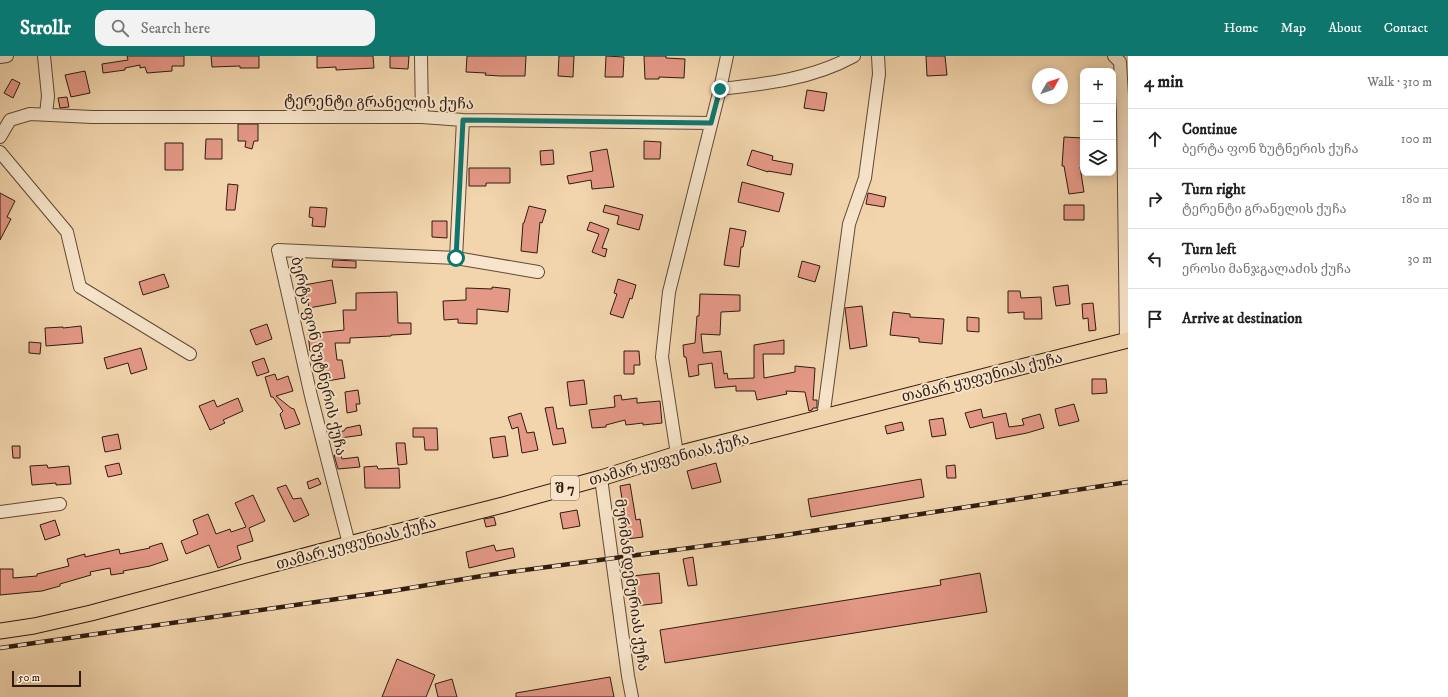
<!DOCTYPE html>
<meta charset="utf-8">
<style>
body{margin:0;font-family:"IM FELL DW Pica","Noto Serif Georgian",serif;background:#f2f2f2;color:#222}
.controls{position:absolute;right:12px;top:12px;display:grid;overflow:hidden;border-radius:8px;box-shadow:0 2px 10px #0003}
.controls button{width:36px;height:36px;display:grid;place-items:center;padding:0;border:0;border-bottom:1px solid #e0e0e0;background:#fff;color:#222;font:20px sans-serif}
.compass{position:absolute;left:1032px;top:12px;width:36px;height:36px;border-radius:50%;background:#fff;box-shadow:0 2px 10px #0003;rotate:50deg}
.scale{position:absolute;left:12px;bottom:10px;width:69px;box-sizing:border-box;padding-left:4px;border:2px solid #301b10;border-top:0;font-size:11px;line-height:14px;white-space:nowrap;color:#301b10;-webkit-text-stroke:3px #f7e4ca;paint-order:stroke}
.stop{position:absolute;width:12px;height:12px;margin:-9px;border:3px solid #0f766e;border-radius:50%;background:#fff}
.stop.end{background:#0f766e;border-color:#fff;box-shadow:0 1px 4px #0008}
.list{margin:0;padding:0;list-style:none}
h2{display:flex;justify-content:space-between;align-items:center;height:52px;margin:0;padding:0 16px;font-size:17px}
h2 small{font-size:13px;font-weight:400;color:#767676}
.list li{display:grid;grid-template-columns:26px 1fr auto;gap:12px;align-items:center;box-sizing:border-box;height:60px;padding:0 16px;border-top:1px solid #e0e0e0}
.list b{display:block;font-size:15px;white-space:nowrap}
.list p{margin:0;font-size:13px;white-space:nowrap;color:#767676}
.list em{font-size:13px;font-style:normal;color:#767676}
.icon{flex:none;width:22px;height:22px;fill:none;stroke:currentColor;stroke-width:2;stroke-linecap:round;stroke-linejoin:round}
.map{position:relative;flex:none;width:1128px;height:641px;overflow:hidden}
header{display:flex;align-items:center;gap:24px;box-sizing:border-box;height:56px;padding:0 20px;background:#0f766e;color:#fff}
header strong{font-size:19px}
nav{display:flex;gap:22px;margin-inline-start:auto;font-size:14px}
.search{width:280px;height:36px;background:#f2f2f2;display:flex;align-items:center;gap:10px;box-sizing:border-box;padding:0 14px;border-radius:12px;color:#767676;font-size:15px}
main{display:flex}
aside{flex:1;background:#fff}
.map>svg:first-child{display:block}
.building{fill:#e49886;stroke:#301b10}
.lines{fill:none;stroke-linecap:round;stroke-linejoin:round}
.minor-casing{stroke:#604a37;stroke-width:14}
.major-casing{stroke:#301b10;stroke-width:17}
.minor{stroke:#f7e4ca;stroke-width:12}
.major{stroke:#f2d5ad;stroke-width:15}
.rail-casing{stroke:#301b10;stroke-width:4.5}
.rail{stroke:#f7e4ca;stroke-width:3;stroke-dasharray:9;stroke-linecap:butt}
.route{stroke:#0f766e;stroke-width:5}
.labels{text-anchor:middle;stroke-width:4;stroke-linejoin:round;paint-order:stroke}
.shield{fill:#f7e4ca;stroke:#6c5748;stroke-width:1}
.shield-label{font-size:14px;font-weight:bold;fill:#301b10}
.street-label{font-size:15px;fill:#301b10;stroke:#f7e4ca}
</style>
<header>
<strong>Strollr</strong>
<div class="search"><svg class="icon" aria-label="search" viewBox="0 0 24 24"><circle cx="10" cy="10" r="6"/><path d="M15 15l6 6"/></svg>Search here</div>
<nav><a>Home</a><a>Map</a><a>About</a><a>Contact</a></nav>
</header>
<main>
<div class="map">
<svg width="1128" height="641" viewBox="0 0 1128 641">
<rect width="100%" height="100%" fill="#f2d5ad"/>
<filter id="stains"><feTurbulence type="fractalNoise" baseFrequency=".005" numOctaves="4"/><feColorMatrix values="0 0 0 0 .2 0 0 0 0 .09 0 0 0 0 .02 0 0 0 .5 -.17"/></filter>
<radialGradient id="worn" r=".72"><stop offset=".6" stop-color="#630" stop-opacity="0"/><stop offset="1" stop-color="#630" stop-opacity=".3"/></radialGradient>
<!-- building -->
<path class="building" d="M127,0h57v10h-12v5l-25,2 -2,-6 -5,1v-3l-15,3v2l-22,3 -1,-9 26,-4z
M211,0h48v12h-19v-2l-28,1z
M317,0h56l1,12 -38,2v-3l-19,1z
M390,0h19l-1,13 -18,-1z
M467,0h59l-1,20h-25l-15,-1 1,-2 -20,-1z
M559,0h15l-1,21 -15,-1z
M606,0l18,1 -1,20h-18z
M644,0h22v2l19,1 -1,19 -25,-1v2h-14z
M926,0h19l2,19 -20,1z
M85,15l5,22 -19,4 -6,-22z
M12,23l8,4 -7,15 -9,-5z
M807,34l20,3 -3,18 -20,-3z
M67,41l2,10 -9,1 -2,-10z
M238,68h20v17h-4l-2,8 -7,-2 1,-6h-8z
M1064,81l19,1v29h-3l4,25 -15,2 -5,-28h-2z
M206,83h16v20h-17z
M644,85l17,1 -1,17h-16z
M165,87h18v27h-18z
M607,93l7,38 -22,2 -1,-9 -22,4 -2,-8 26,-5 -3,-19z
M553,94l1,14 -13,1 -1,-14z
M752,94l21,6 -1,4 21,4 -2,11 -23,-4v1l-21,-7z
M469,112h41v15h-24v3h-17z
M742,126l42,11 -5,19 -41,-10z
M228,128l10,1 -3,25h-9z
M0,137l15,8 -8,16 4,2 -11,21z
M868,137l18,4 -2,10 -18,-3z
M605,149l38,10 -4,15 -22,-6 2,-8 -16,-4z
M1064,149h20v15h-20z
M529,150l17,4 -4,13 -2,-1 -3,31 -16,-2 2,-28h1z
M310,151l17,1 -2,19 -13,-1 1,-8 -4,-1z
M432,165h15v17l-15,-1z
M590,166l19,7 -7,19 5,1 -2,8 -13,-5 7,-18 -12,-4z
M730,172l16,3 -3,16h-2l-2,20 -15,-2z
M333,204l23,1v7l-24,-1z
M802,205l18,5 -5,16 -17,-5z
M164,218l5,13 -26,8 -4,-13z
M618,223l18,6 -4,14 -2,-1 -7,20 -13,-4 7,-20 -3,-1z
M332,224l4,23 -27,5 -5,-23z
M1068,229l2,19 -14,2 -3,-19z
M492,231l18,2 -2,23 -31,-3v15l-19,-1v-4l-14,1 -1,-19 23,-1v-12l26,1z
M1008,235h12l1,7 20,-1 1,22h-18v-7l-16,1z
M397,236l1,31h13v11l-20,1v1l-41,2v5h-15l2,17h5l3,18 -24,4 -6,-31h-5l-2,-17 36,-4 -1,-20h13v-17z
M700,238l40,1v16l-19,1 -1,23 -19,-1 2,19 18,-2 3,23 3,-1 1,6 26,-1v-33l30,-5v14h-21l1,24 31,-6v-6l20,2 -2,32h4v8h-4l-1,2 -3,1 -4,-19 -19,-1 1,3 -30,6 -2,-9h-19v-5l-21,2 -3,-25 -14,2 1,10 -10,2 -3,-20h-2l-1,-12 12,-2 2,-27h2z
M1093,247l3,27 -7,1 -1,-13 -5,1 -1,-15z
M862,250l5,40 -17,3 -5,-41z
M893,256l17,2v3l34,2 -2,25 -23,-2v-4l-29,-3z
M967,261l12,1v14l-12,-1z
M267,268l5,15 -16,6 -6,-15z
M81,270l2,17 -37,3 -1,-18 18,-1v1z
M29,286l12,1 -1,11 -11,-1z
M141,292l6,21 -16,5 -3,-11 -21,6 -3,-11z
M624,295h15l1,14h-6v9h-10z
M264,302l5,14 -12,4 -5,-14z
M275,318l2,6 11,-4 5,15 -17,5 15,12 3,1 6,15 -15,5 -5,-15 3,-3 -10,-14h-2l-6,-20z
M1092,323h14l1,14 -15,1z
M584,324l3,24 -17,2 -3,-24z
M358,334l2,14h-4l1,7 -10,2 -2,-21z
M621,339l1,5 15,-2v5l23,-2 2,22 -19,2v-2l-17,2 -1,-5 -19,5v2l-14,1 -3,-18 26,-3 -1,-11z
M238,342l5,13 -20,9 2,3 -15,7 -11,-24 15,-6 3,7z
M1074,348l5,17 -20,5 -4,-17z
M553,351l4,22 6,-1 3,15 -13,2 -8,-37z
M981,353l2,9 23,-5 3,14 15,-2 -2,-6 18,-5 4,14 -17,5 -31,6 -3,-17 -23,6 -5,-15z
M521,357l6,20 7,-1 4,18 -16,3 -4,-26 -6,2 -4,-12z
M943,362l3,17 -14,2 -3,-17z
M902,366l2,8 -17,4 -2,-8z
M360,369l2,10 -29,4 -1,-6 12,-2 2,-3z
M413,372h24l1,22h-13l-1,-13h-11z
M118,378l3,15 -16,3 -3,-15z
M505,380l3,20 -15,2 -3,-20z
M396,387h9l2,21 -9,1z
M12,390h8v12h-7z
M334,399h7l1,4 16,-2 2,10 -22,2z
M119,407l3,11 -14,3 -3,-11z
M716,407l5,19 -29,7 -5,-18z
M47,409l1,3 21,-2 2,18 -15,1v-2l-24,2 -2,-19z
M955,409l1,13h-9l-1,-12z
M377,410l1,3 21,-1 1,20h-35l-1,-21z
M318,422l3,6 -12,5 -2,-7z
M921,423l3,18 -113,20 -3,-18z
M630,428l6,36 4,-1 3,18 -16,2 -3,-19h-4l-4,-20 6,-1 -2,-13z
M286,429l7,14 8,-1 8,17 -15,7 -17,-34z
M253,439l12,26 -16,7 4,13 -16,5 4,13 -23,9 -9,-23 -23,9 -5,-13 17,-7 -5,-14 15,-6 8,20 14,-5 1,3 15,-5 -11,-24z
M577,454l3,16 -17,3 -3,-16z
M494,461l2,8 -10,2 -2,-8z
M55,464l5,15 -15,5 -5,-15z
M162,487l6,17 -18,6 -27,5 1,2 -13,2 -1,-7 -20,4 1,3 -31,9v2l-18,5 -42,4v-26h13v9l24,-2v-2l32,-8 -2,-7 18,-5v3l34,-8 1,5 30,-6 -1,-1z
M494,489l2,6 17,-3 2,9 -46,11 -3,-16z
M693,501l4,28 -9,1 -5,-27z
M659,517l3,30 -27,3 -3,-30z
M980,517l7,39 -322,51 -5,-33 281,-45 -1,-5z
M397,603l38,16 -9,22h-44z
M610,621l4,20h-98v-4z
M452,623l5,18h-19l-3,-13z"/>
<g class="lines">
<!-- minor casing -->
<g class="minor-casing">
<path id="minor" d="M44,0l4,40 -2,18
M421,0l1,61
M1114,0l6,6 3,50 3,229
M0,1l7,-1
M720,33c46,-5 92,-10 134,-33
M0,81l10,-17 20,-6 62,3h330l41,3 248,3
M0,96l67,80 13,55 110,67
M456,202l7,-138
M823,362l26,-194 16,-46 14,-104 -1,-18
M677,398l-15,-97 7,-65 51,-203 7,-33
M601,422l27,198 4,21
M0,456l60,-8
M349,488l-38,-148 -33,-146 178,8 82,14"/>
</g>
<!-- major casing -->
<g class="major-casing">
<path id="major" d="M0,575l34,-5 57,-13 258,-69 154,-39 98,-27 76,-24 451,-114"/>
</g>
<!-- minor -->
<use href="#minor" class="minor"/>
<!-- major -->
<use href="#major" class="major"/>
<!-- rail casing -->
<g class="rail-casing">
<path id="rail" d="M0,592l392,-57 96,-16 291,-39 349,-54"/>
</g>
<!-- rail -->
<use href="#rail" class="rail"/>
</g>
<g class="lines">
<!-- route -->
<path class="route" d="M456,202l7,-138 248,3 9,-34"/>
</g>
<g class="labels">
<!-- shield labels -->
<rect class="shield" x="551" y="420" width="28" height="24" rx="3"/>
<g class="shield-label">
<text x="565" y="437">შ 7</text>
</g>
<!-- street labels -->
<g class="street-label">
<text transform="translate(379 46) rotate(1)" y="5">ტერენტი გრანელის ქუჩა</text>
<text transform="translate(319 300) rotate(77)" y="5">ბერტა ფონ ზუტნერის ქუჩა</text>
<text transform="translate(982 321) rotate(-14)" y="5">თამარ ყუფუნიას ქუჩა</text>
<text transform="translate(669 403) rotate(-15)" y="5">თამარ ყუფუნიას ქუჩა</text>
<text transform="translate(356 487) rotate(-15)" y="5">თამარ ყუფუნიას ქუჩა</text>
<text transform="translate(632 529) rotate(82)" y="5">მურმან დემურიას ქუჩა</text>
</g>
</g>
<rect width="100%" height="100%" filter="url(#stains)"/>
<rect width="100%" height="100%" fill="url(#worn)"/>
</svg>
<div class="controls">
<button>+</button>
<button>−</button>
<button><svg class="icon" aria-label="layers" viewBox="0 0 24 24"><path d="M12 4l9 5-9 5-9-5zM3 14l9 5 9-5"/></svg></button>
</div>
<svg class="compass" viewBox="-18 -18 36 36"><path d="M0-13l5 13h-10z" fill="#e53935"/><path d="M0 13l5-13h-10z" fill="#767676"/></svg>
<div class="scale">50 m</div>
<div class="stop" style="left:456px;top:202px"></div>
<div class="stop end" style="left:720px;top:33px"></div>
</div>
<aside>
<h2>4 min<small>Walk · 310 m</small></h2>
<ul class="list">
<li><svg class="icon" aria-label="ahead" viewBox="0 0 24 24"><path d="M12 20V5M6 11l6-6 6 6"/></svg><div><b>Continue</b><p>ბერტა ფონ ზუტნერის ქუჩა</p></div><em>100 m</em></li>
<li><svg class="icon" aria-label="right" viewBox="0 0 24 24"><path d="M7 20v-9h11M14 6l5 5-5 5"/></svg><div><b>Turn right</b><p>ტერენტი გრანელის ქუჩა</p></div><em>180 m</em></li>
<li><svg class="icon" aria-label="left" viewBox="0 0 24 24"><path d="M17 20v-9H6M10 6l-5 5 5 5"/></svg><div><b>Turn left</b><p>ეროსი მანჯგალაძის ქუჩა</p></div><em>30 m</em></li>
<li><svg class="icon" aria-label="arrive" viewBox="0 0 24 24"><path d="M6 21V4h12l-3 4 3 4H6"/></svg><div><b>Arrive at destination</b></div></li>
</ul>
</aside>
</main>
